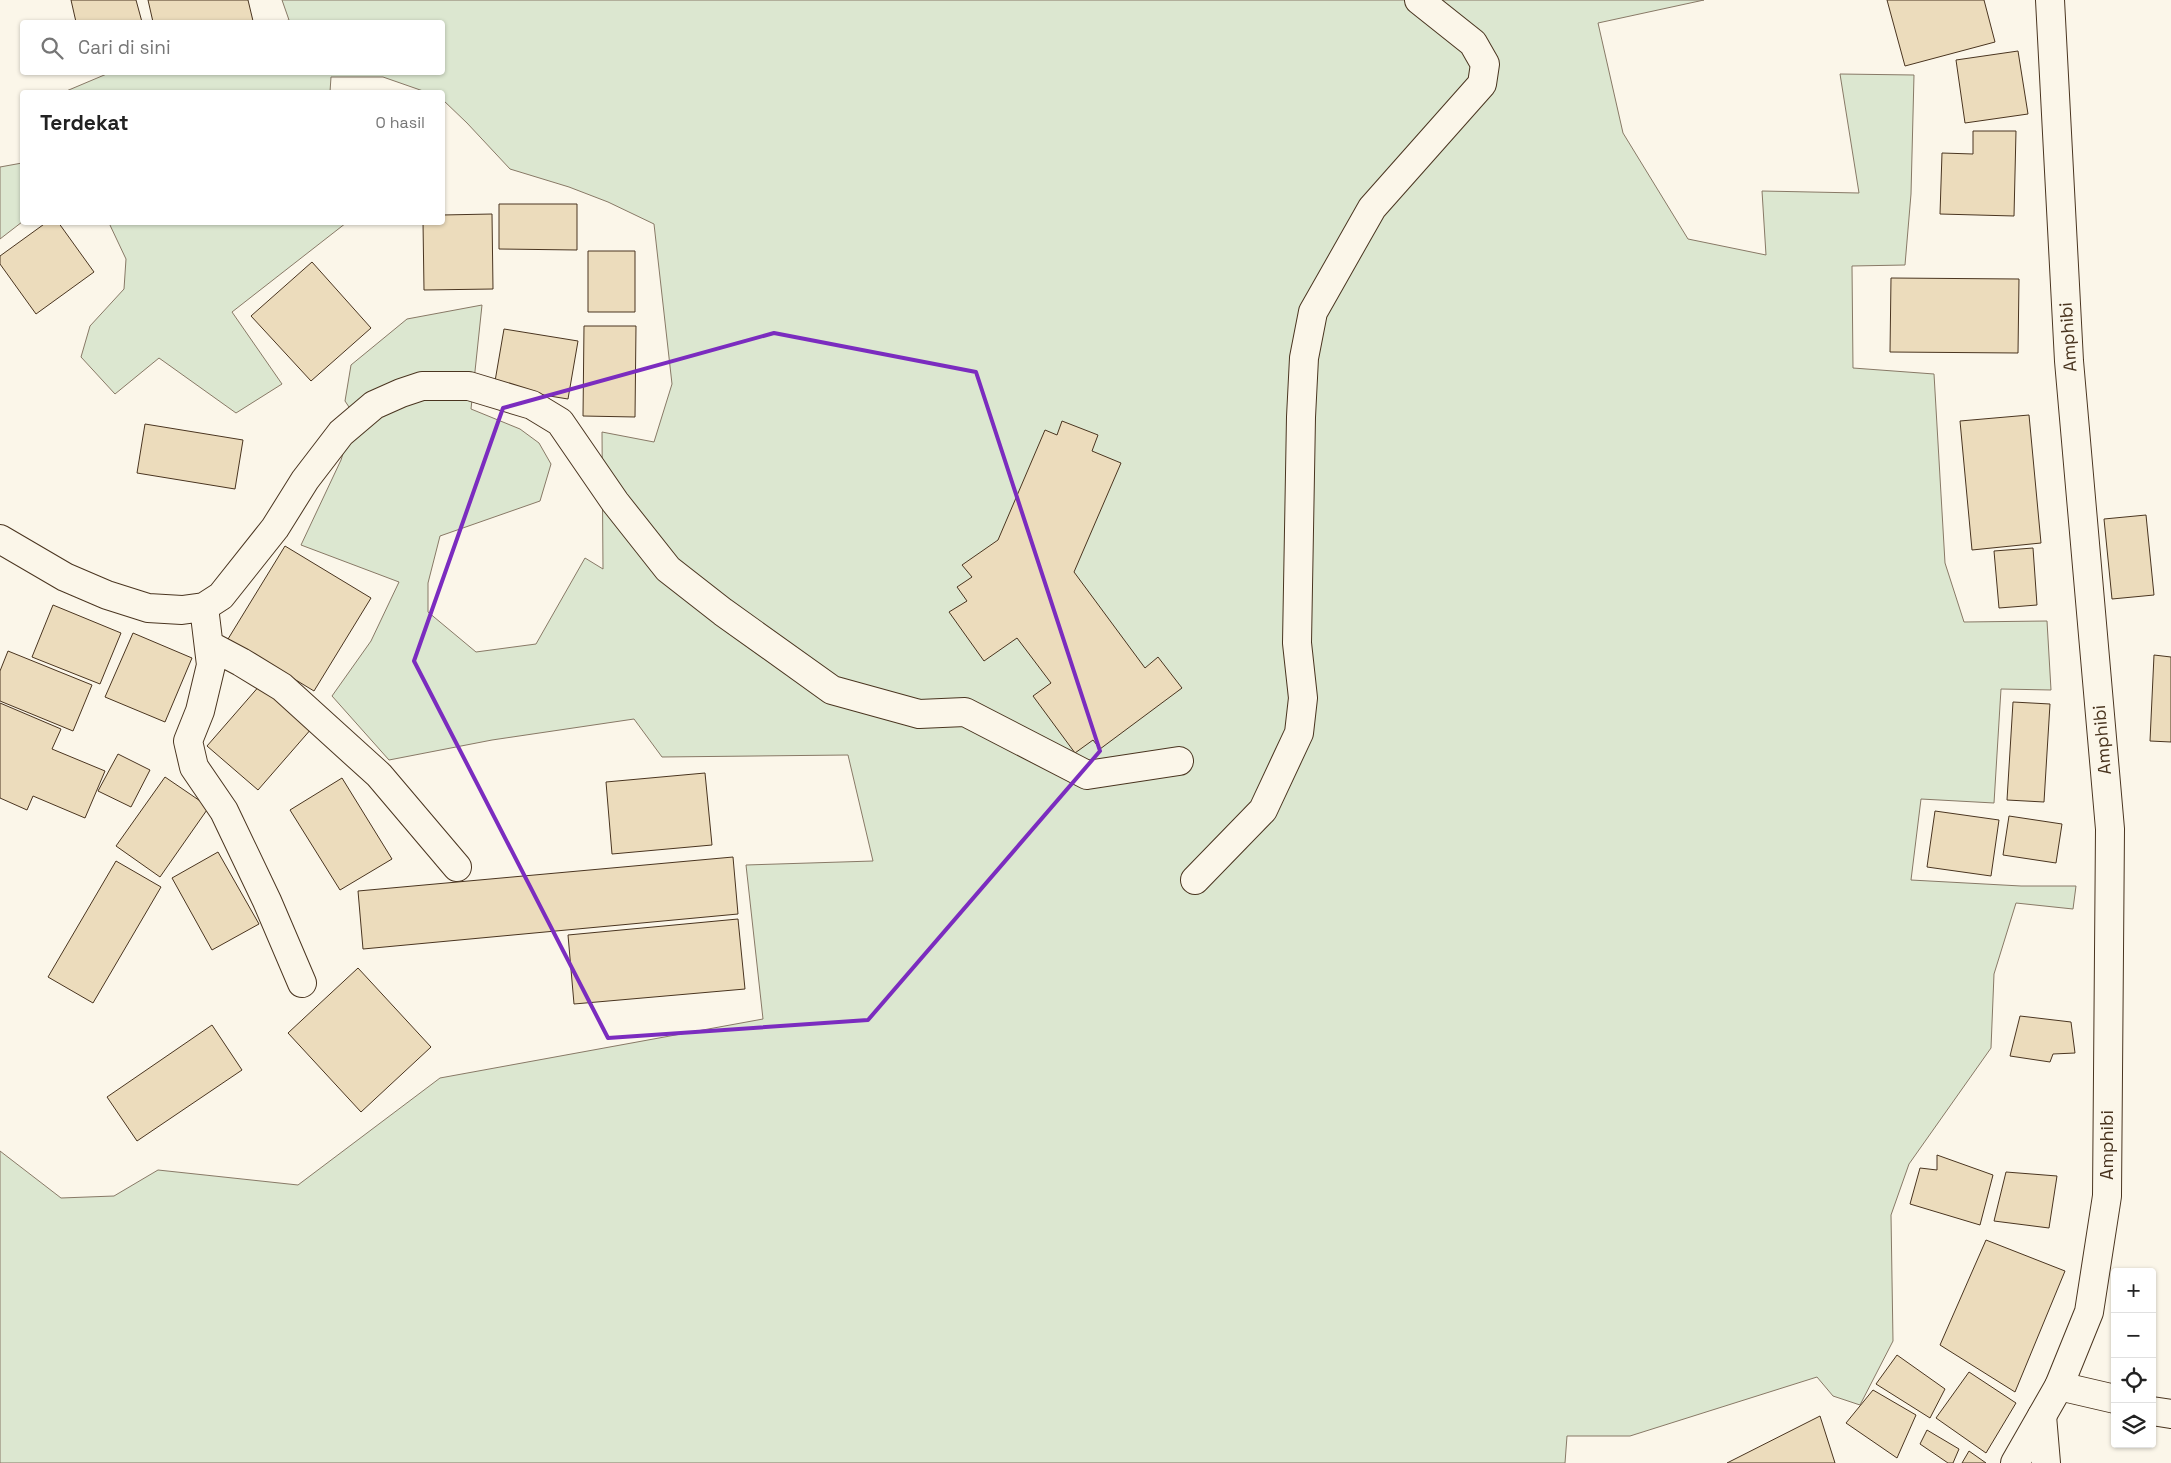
<!DOCTYPE html>
<html lang="id">
<meta charset="utf-8">
<style>
body{margin:0;font-family:"Space Grotesk",sans-serif;background:#f6f6f6;color:#222}
.controls{position:absolute;right:15px;bottom:15px;display:grid;overflow:hidden;border-radius:5px;box-shadow:0 1px 4px #0004}
.controls button{width:45px;height:45px;display:grid;place-items:center;padding:0;border:0;border-bottom:1px solid #e0e0e0;background:#fff;color:#222;font:25px sans-serif}
.list{margin:0;padding:0;list-style:none}
h2{display:flex;justify-content:space-between;align-items:center;height:65px;margin:0;padding:0 20px;font-size:21px}
h2 small{font-size:16px;font-weight:400;color:#767676}
.icon{flex:none;width:28px;height:28px;fill:none;stroke:currentColor;stroke-width:2;stroke-linecap:round;stroke-linejoin:round}
.map{position:relative;flex:none;width:2171px;height:1463px;overflow:hidden}
.search{position:absolute;background:#fff;box-shadow:0 1px 4px #0004;left:20px;top:20px;width:425px;height:55px;display:flex;align-items:center;gap:12px;box-sizing:border-box;padding:0 18px;border-radius:5px;color:#767676;font-size:19px}
.panel{position:absolute;background:#fff;box-shadow:0 1px 4px #0004;left:20px;top:90px;width:425px;height:135px;border-radius:5px}
.map>svg:first-child{display:block}
.green{fill:#dce7d0;stroke:#887966}
.building{fill:#ecdcbc;stroke:#4a3520}
.lines{fill:none;stroke-linecap:round;stroke-linejoin:round}
.minor-casing{stroke:#4a3520;stroke-width:30}
.secondary-casing{stroke:#4a3520;stroke-width:30}
.minor{stroke:#fbf6e9;stroke-width:28}
.secondary{stroke:#fbf6e9;stroke-width:28}
.marked{fill:none;stroke:#7b2cbf;stroke-width:4;stroke-linejoin:round}
.labels{text-anchor:middle;stroke-width:4;stroke-linejoin:round;paint-order:stroke}
.street-label{font-size:18px;fill:#4a3520;stroke:#fbf6e9}
</style>
<div class="map">
<svg width="2171" height="1463" viewBox="0 0 2171 1463">
<rect width="100%" height="100%" fill="#fbf6e9"/>
<!-- green -->
<path class="green" d="M282,0h1422l-106,23 25,110 65,106 78,16 -4,-64 97,2 -19,-119 74,1 -3,119 -6,71 -53,1 1,102 81,6 11,189 19,59 83,-1 4,69 -50,-1 -7,114 -73,-4 -10,81 110,6h55l-3,23 -57,-6 -22,71 -3,74 -82,116 -18,51 2,126 -33,64 -27,-9 -16,-19 -187,59h-63l-2,27h-1565v-312l61,47 53,-2 44,-26 140,15 142,-107 323,-59 -17,-154 127,-4 -25,-106 -186,2 -28,-38 -142,21 -103,20 -57,-64 39,-55 28,-59 -98,-37 40,-85 14,-44 -10,-15 6,-36 56,-46 75,-14 -11,104 49,20 19,14 12,21 -11,37 -100,35 -12,47v29l48,40 60,-8 49,-86 18,11 -1,-137 52,10 18,-58 -18,-160 -46,-22 -39,-15 -59,-18 -43,-46 -24,-23 -1,-8h-16l-43,-15h-52l-1,15h-266l45,-19 333,-1v-50h-161l8,-2z
M22,163v59l-22,17v-72z
M109,223h237l-114,89 50,72 -46,29 -77,-55 -44,36 -34,-37 9,-31 34,-37 2,-30z"/>
<!-- building -->
<path class="building" d="M71,0h65l6,22h-66z
M148,0h100l5,21 -100,1z
M1887,0h97l11,42 -90,24z
M2018,51l10,63 -63,9 -9,-63z
M1973,131h43l-2,85 -74,-2 2,-61 31,1z
M499,204h78v46l-78,-1z
M492,214l1,75 -69,1 -1,-68h19v-7z
M47,222h11l36,50 -58,42 -36,-50v-8z
M588,251h47v61h-47z
M312,262l59,66 -60,53 -60,-65z
M1891,278l128,1 -1,74 -128,-1z
M584,326h52l-1,91 -52,-1z
M504,329l74,12 -10,58 -74,-12z
M2029,415l12,128 -69,7 -12,-129z
M1062,421l36,14 -6,16 29,12 -47,109 71,96 13,-11 24,31 -82,61 -7,-9 -18,13 -42,-57 18,-13 -34,-45 -33,23 -35,-49 18,-11 -10,-14 15,-10 -10,-12 36,-25 47,-110 12,5z
M145,424l98,16 -8,49 -98,-16z
M2146,515l8,80 -42,4 -8,-80z
M285,546l86,52 -57,93 -86,-52z
M2033,548l4,57 -38,3 -5,-57z
M53,605l68,28 -21,51 -68,-27z
M133,633l59,25 -27,64 -60,-25z
M8,651l84,34 -19,46 -73,-30v-30z
M2154,655l17,2v85l-21,-1z
M261,684l51,44 -54,62 -51,-44z
M2013,702l37,2 -6,98 -37,-2z
M0,703l61,26 -9,20 53,22 -20,47 -52,-22 -6,14 -27,-12z
M118,754l32,16 -19,37 -33,-16z
M705,773l7,72 -100,9 -6,-72z
M165,777l44,30 -49,70 -44,-31z
M342,778l50,81 -52,31 -50,-80z
M1935,811l64,9 -8,56 -64,-9z
M2009,816l53,8 -6,39 -53,-8z
M218,852l41,72 -47,26 -40,-72z
M733,857l5,57 -375,35 -5,-58z
M116,861l45,26 -68,116 -45,-26z
M738,919l7,70 -171,15 -6,-69z
M358,968l73,79 -70,65 -73,-79z
M2020,1016l51,6 4,31 -22,1 -3,8 -40,-6z
M212,1025l30,45 -105,71 -30,-44z
M1937,1155l56,20 -13,50 -70,-21 10,-36 17,2z
M2006,1172l51,4 -8,52 -55,-7z
M1986,1240l79,31 -50,121 -75,-47z
M1897,1355l48,34 -15,29 -54,-34z
M1969,1372l47,31 -30,50 -50,-35z
M1873,1390l43,25 -19,43 -51,-35z
M1820,1416l15,47h-108z
M1927,1430l32,19 -6,14h-5l-28,-19z
M1969,1451l17,12h-24z"/>
<g class="lines">
<!-- minor casing -->
<g class="minor-casing">
<path id="minor" d="M0,539l65,38 42,18 41,13 34,2 22,-3 17,-11 54,-68 30,-48 36,-47 33,-28 27,-12 21,-7h47l63,19 28,17 55,80 53,67 55,43 109,78 87,24 46,-2 122,63 92,-14
M204,607l7,58 -11,46 -12,30 6,26 30,44 43,90 35,82
M209,645l32,17 41,25 97,88 78,92
M1195,880l68,-70 36,-77 4,-35 -6,-55 4,-226 3,-59 9,-46 59,-104 110,-124 3,-20 -12,-21 -54,-43
M2059,1386l56,13
M2152,1411l19,3
M2042,1416l4,47"/>
</g>
<!-- secondary casing -->
<g class="secondary-casing">
<path id="secondary" d="M2015,1463l44,-77 30,-74 18,-116 3,-367 -41,-468 -19,-361"/>
</g>
<!-- minor -->
<use href="#minor" class="minor"/>
<!-- secondary -->
<use href="#secondary" class="secondary"/>
</g>
<!-- marked area -->
<path class="marked" d="M774,333l202,39 124,379 -232,269 -260,18 -194,-377 89,-253z"/>
<g class="labels">
<!-- street labels -->
<g class="street-label">
<text transform="translate(2068 337) rotate(-94)" y="6">Amphibi</text>
<text transform="translate(2102 740) rotate(-95)" y="6">Amphibi</text>
<text transform="translate(2107 1145) rotate(-90)" y="6">Amphibi</text>
</g>
</g>
</svg>
<div class="controls">
<button>+</button>
<button>−</button>
<button><svg class="icon" aria-label="locate" viewBox="0 0 24 24"><circle cx="12" cy="12" r="6"/><path d="M12 2v4M12 18v4M2 12h4M18 12h4"/></svg></button>
<button><svg class="icon" aria-label="layers" viewBox="0 0 24 24"><path d="M12 4l9 5-9 5-9-5zM3 14l9 5 9-5"/></svg></button>
</div>
<div class="search"><svg class="icon" aria-label="search" viewBox="0 0 24 24"><circle cx="10" cy="10" r="6"/><path d="M15 15l6 6"/></svg>Cari di sini</div>
<section class="panel">
<h2>Terdekat<small>0 hasil</small></h2>
<ul class="list">
</ul>
</section>
</div>
